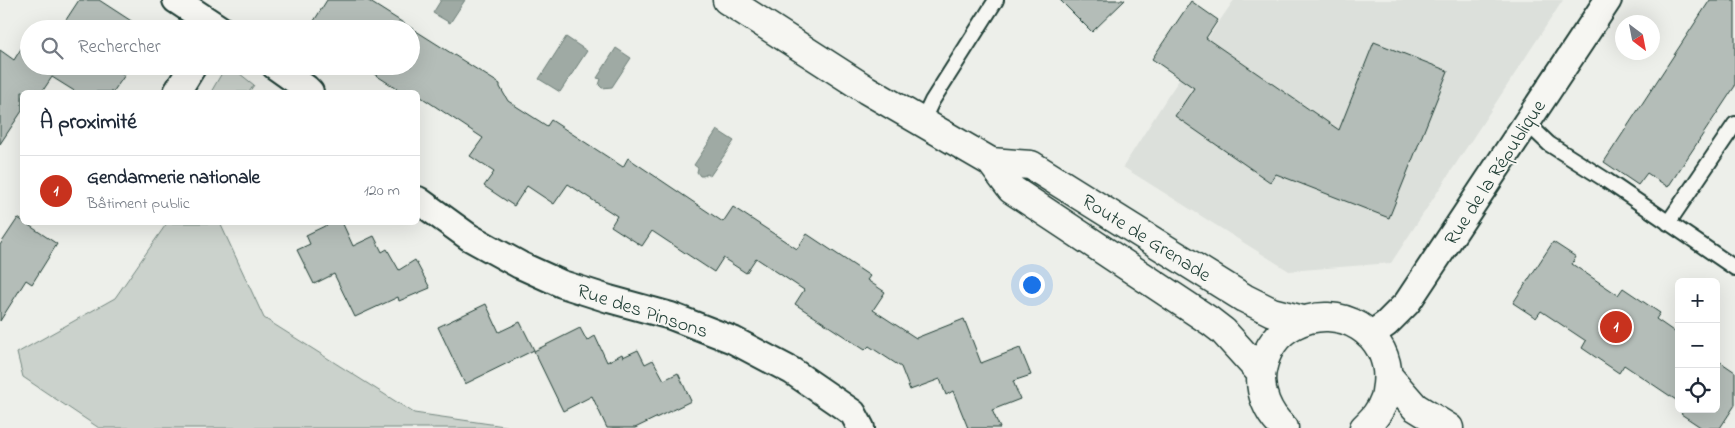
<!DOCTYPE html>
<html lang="fr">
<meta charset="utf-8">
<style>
body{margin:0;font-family:"Indie Flower",sans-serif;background:#f6f6f7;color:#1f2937}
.controls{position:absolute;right:15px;bottom:15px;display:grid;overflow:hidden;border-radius:8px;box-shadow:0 5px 20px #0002}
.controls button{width:45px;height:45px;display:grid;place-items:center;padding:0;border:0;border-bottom:1px solid #e0e1e3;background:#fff;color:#1f2937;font:25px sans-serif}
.compass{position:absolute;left:1615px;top:15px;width:45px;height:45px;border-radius:50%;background:#fff;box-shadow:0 5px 20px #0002;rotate:148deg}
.you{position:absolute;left:1031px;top:284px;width:18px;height:18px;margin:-12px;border:4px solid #fff;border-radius:50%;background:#1a73e8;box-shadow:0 0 0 8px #1a73e833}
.badge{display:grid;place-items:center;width:32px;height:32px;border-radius:50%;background:#c8321e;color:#fff;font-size:16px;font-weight:700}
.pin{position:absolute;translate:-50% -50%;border:2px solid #fff;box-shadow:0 1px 5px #0006}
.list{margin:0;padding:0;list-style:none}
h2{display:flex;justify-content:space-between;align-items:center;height:65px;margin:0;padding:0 20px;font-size:21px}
h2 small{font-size:16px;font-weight:400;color:#747a83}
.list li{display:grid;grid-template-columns:32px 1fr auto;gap:15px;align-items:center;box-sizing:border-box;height:70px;padding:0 20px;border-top:1px solid #e0e1e3}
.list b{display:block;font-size:19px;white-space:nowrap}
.list p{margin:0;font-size:16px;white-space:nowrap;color:#747a83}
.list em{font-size:16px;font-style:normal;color:#747a83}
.icon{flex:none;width:28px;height:28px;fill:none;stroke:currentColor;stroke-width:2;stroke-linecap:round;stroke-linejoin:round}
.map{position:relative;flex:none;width:1735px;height:428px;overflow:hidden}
.search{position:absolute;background:#fff;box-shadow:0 5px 20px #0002;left:20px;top:20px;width:400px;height:55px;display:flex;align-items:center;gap:12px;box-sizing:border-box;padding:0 18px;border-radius:28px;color:#747a83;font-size:19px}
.panel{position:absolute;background:#fff;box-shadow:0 5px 20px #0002;left:20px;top:90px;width:400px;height:135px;border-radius:8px}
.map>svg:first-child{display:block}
.built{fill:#dce0db}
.green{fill:#cbd2cc;stroke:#758880}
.water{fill:#9faaa4;stroke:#6c7e77}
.building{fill:#b4bdb8;stroke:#1f3d34}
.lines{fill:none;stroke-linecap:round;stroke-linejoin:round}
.lane-casing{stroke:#1f3d34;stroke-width:18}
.street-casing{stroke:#1f3d34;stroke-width:30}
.secondary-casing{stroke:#1f3d34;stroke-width:31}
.lane{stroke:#f6f6f2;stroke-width:14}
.street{stroke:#f6f6f2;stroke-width:26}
.secondary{stroke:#f6f6f2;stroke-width:28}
.labels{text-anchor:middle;stroke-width:4;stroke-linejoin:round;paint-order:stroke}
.street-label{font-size:20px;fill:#1f3d34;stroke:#f6f6f2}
</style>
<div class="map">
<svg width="1735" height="428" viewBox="0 0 1735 428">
<rect width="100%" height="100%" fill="#edefea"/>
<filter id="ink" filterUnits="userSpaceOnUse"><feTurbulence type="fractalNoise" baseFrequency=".02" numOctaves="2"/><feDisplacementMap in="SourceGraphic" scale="10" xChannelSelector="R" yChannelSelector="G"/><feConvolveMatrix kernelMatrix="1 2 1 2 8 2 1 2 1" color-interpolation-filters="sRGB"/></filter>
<g filter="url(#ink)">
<!-- built -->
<path class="built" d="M1234,0h329l-172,263 -102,8 -166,-104 45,-71z"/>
<!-- green -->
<path class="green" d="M226,66h4l24,19 -5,7h-38z
M167,223h53l44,95 150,95 104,15h-419l-76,-51 -6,-24 98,-55z"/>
<!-- water -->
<path class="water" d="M441,0h24l-15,23 -17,-10z
M566,37l21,14 -27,41 -21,-13z
M616,48l15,10 -19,29 -10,1 -3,-3 2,-6 -4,-1z
M717,130l17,11 -24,35 -3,-2 -4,2h-3l-3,-4 1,-4 -4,-3z"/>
<!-- building -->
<path class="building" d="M79,0h20l40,26 -1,3h-78z
M327,0h40l133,84v3l8,14 39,25 4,-6 72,47 5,-9 95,64 10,-15 64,42 10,-15 63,42 -3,4 18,12 -12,18 43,28 48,-19 17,44 39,-15 11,27 -18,6 7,18 -28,11 8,18h-32l-15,-37 -7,4 -6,-16 -30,11 -9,-23 -32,-21 -4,4 -70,-46 9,-14 -48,-32 -10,15 -23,-15 -9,14 -62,-41 -10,15 -31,-20 6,-10 -49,-32 -14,20 -27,-18 -13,20 -30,-20 10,-14 -24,-16 13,-18 -65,-43v-3h-16l-28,-18 5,-8h32v-37h-102z
M1060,0h65l-33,32z
M1710,0h25v86l-67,101 -21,-14 -9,12 -34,-23z
M1191,1l27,19 -12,18 133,92 35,-88 74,29 -59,147 -113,-44 -6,8 -95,-66 19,-28 -42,-29z
M22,47l7,4v15h84l-1,1 13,8 -12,17h-37l-24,-15 -10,15h-20v19l-22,33v-94l14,10z
M18,218l39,26 -25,40 -6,-4 -26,41v-76z
M333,222h9l11,24 21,-10 8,16 5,-3 12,21 16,-10 15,28 -31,13 -1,-4 -43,20 -21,-43 -20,10 -17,-34 13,-6 -4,-9z
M1553,242l23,15 -4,7 46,31 5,-7 37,25 -4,6 23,16v67l-55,-37 -5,8 -37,-25 4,-7 -45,-30 -5,7 -23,-15z
M486,304l13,28 21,-10 14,28 -69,34 -27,-57z
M580,328l7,13 8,-5 12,26 15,-8 1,3 15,-7 7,14 8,-4 11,20 14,-7 13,28 -56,27h-28l-15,-32 -29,15 -29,-60z
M1716,359l19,13v33l-15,23h-18l-21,-14 4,-5h31z"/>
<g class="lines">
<!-- lane casing -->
<g class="lane-casing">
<path id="lane" d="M922,122l10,-21 64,-101
M1527,123l22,21 57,36 129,88
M1668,223l67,-99"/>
</g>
<!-- street casing -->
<g class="street-casing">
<path id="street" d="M176,0l44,29
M275,66l31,22 4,4
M177,92l16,-26
M418,200l51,37 51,28 42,19 47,15 62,17 62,24 59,31 61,42 8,15
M1370,335l16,-11 21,-21 201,-303"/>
</g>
<!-- secondary casing -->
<g class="secondary-casing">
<path id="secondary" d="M727,0l140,90 124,72 20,27 199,132 13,10 38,42
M991,162l40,3 213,133 28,14 31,8
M1388,376l27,31 34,21
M1284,428c-16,-14 -26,-37 -22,-58 4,-20 14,-36 32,-45 44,-24 99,8 93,60 -1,5 -1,11 -3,15 -4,12 -11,19 -20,28"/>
</g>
<!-- lane -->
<use href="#lane" class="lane"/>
<!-- street -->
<use href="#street" class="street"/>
<!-- secondary -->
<use href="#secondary" class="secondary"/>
</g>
</g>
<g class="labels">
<!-- street labels -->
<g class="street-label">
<text transform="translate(1494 172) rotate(-57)" y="7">Rue de la République</text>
<text transform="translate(1147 237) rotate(32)" y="7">Route de Grenade</text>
<text transform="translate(643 310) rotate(18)" y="7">Rue des Pinsons</text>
</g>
</g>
</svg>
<div class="controls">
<button>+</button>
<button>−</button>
<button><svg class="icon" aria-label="locate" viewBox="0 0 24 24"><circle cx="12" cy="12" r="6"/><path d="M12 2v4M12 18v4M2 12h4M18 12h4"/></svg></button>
</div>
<svg class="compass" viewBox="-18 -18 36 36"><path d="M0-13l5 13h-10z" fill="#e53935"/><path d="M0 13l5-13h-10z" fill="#747a83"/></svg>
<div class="you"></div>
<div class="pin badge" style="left:1616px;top:327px">1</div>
<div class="search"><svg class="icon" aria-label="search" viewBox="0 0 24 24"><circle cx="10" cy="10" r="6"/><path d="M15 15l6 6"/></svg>Rechercher</div>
<section class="panel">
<h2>À proximité<small></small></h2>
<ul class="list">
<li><span class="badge">1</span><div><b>Gendarmerie nationale</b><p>Bâtiment public</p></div><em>120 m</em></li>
</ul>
</section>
</div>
